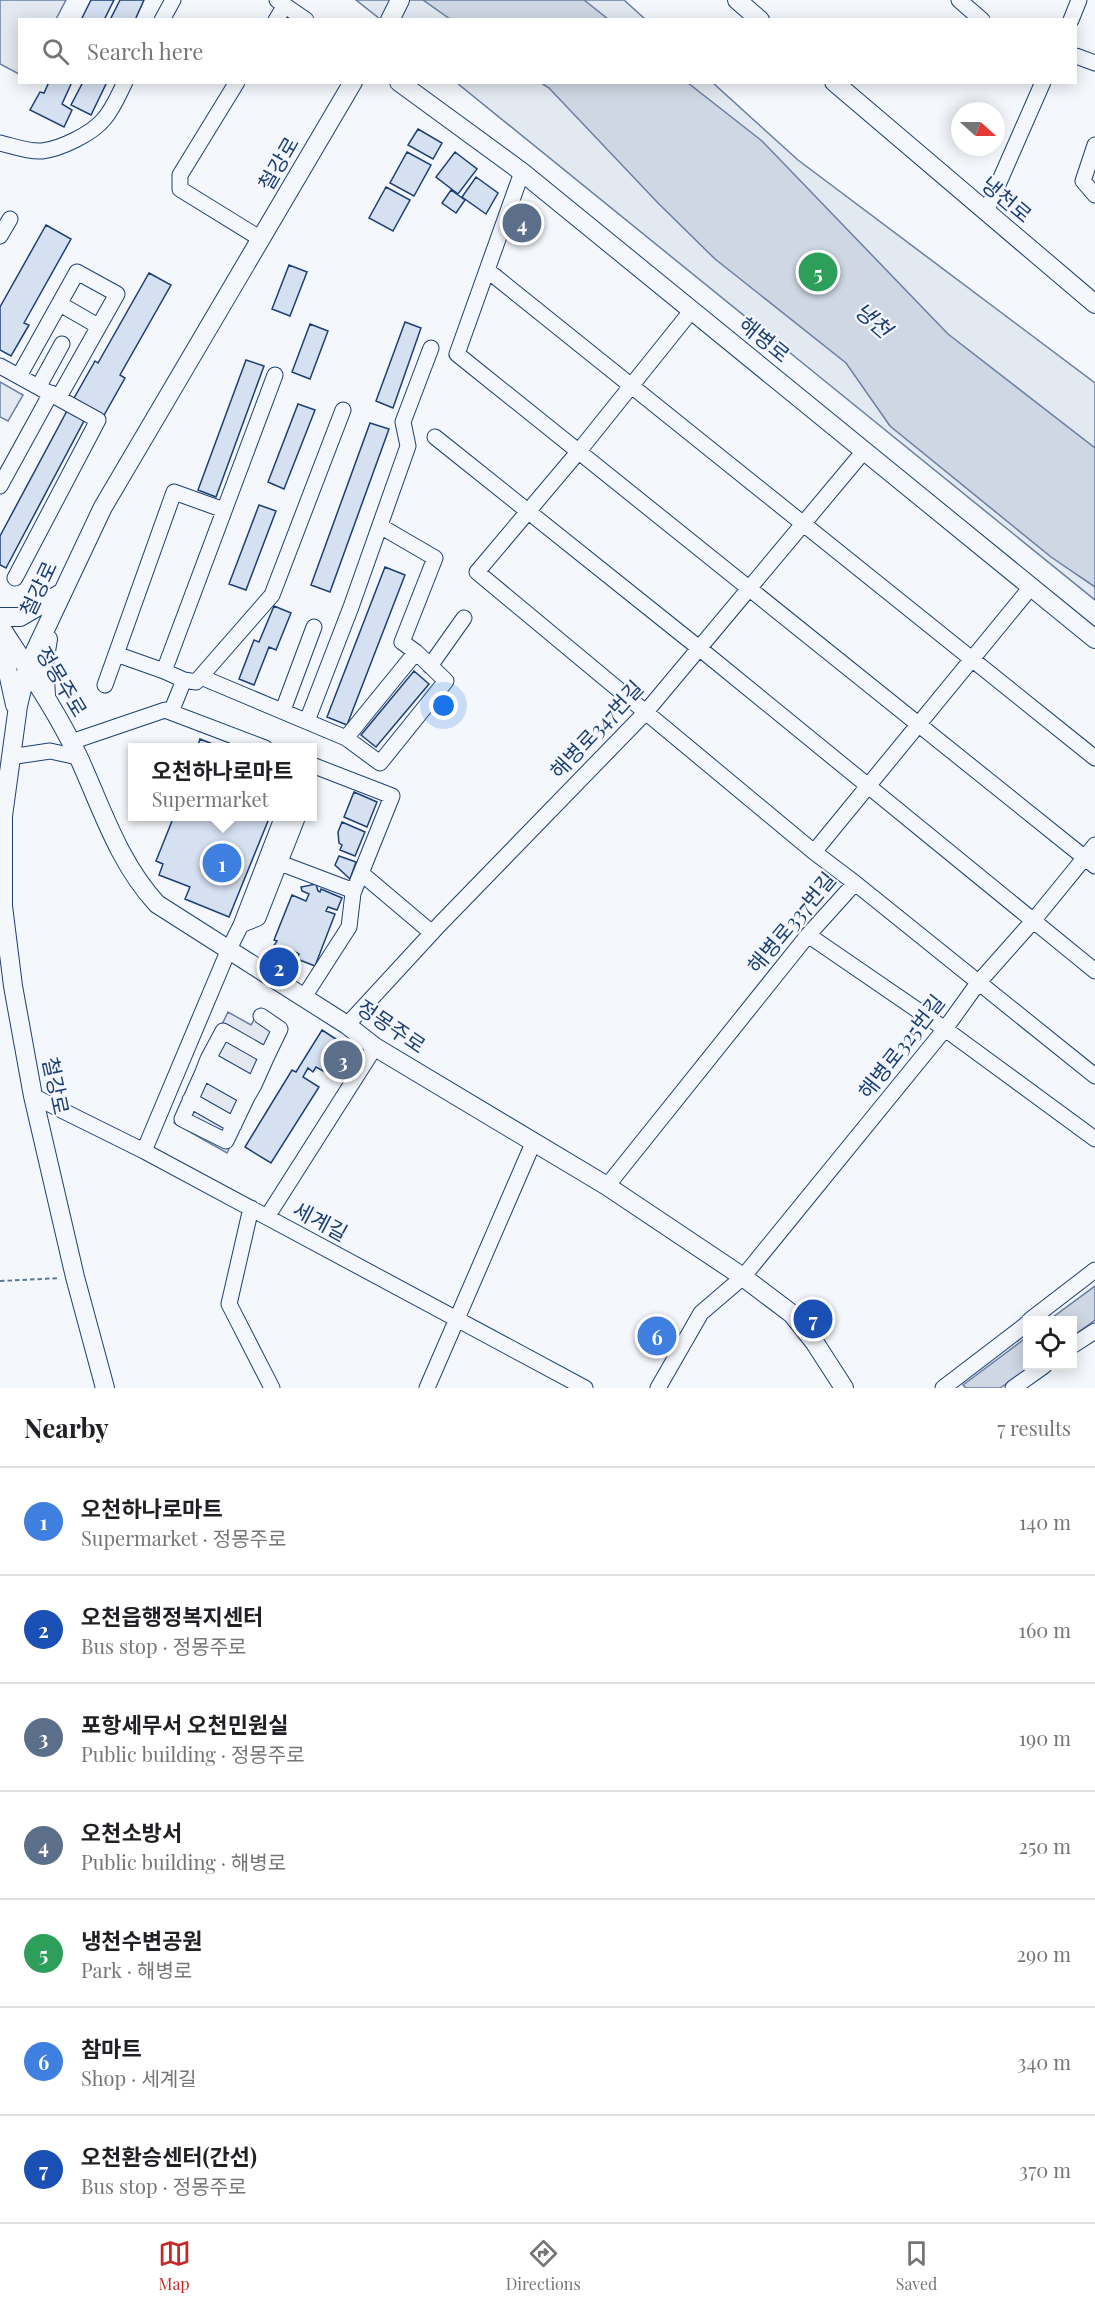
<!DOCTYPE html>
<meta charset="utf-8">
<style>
body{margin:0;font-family:"Playfair Display","Noto Sans KR",serif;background:#f6f6f6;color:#202124}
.controls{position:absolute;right:18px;bottom:18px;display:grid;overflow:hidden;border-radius:0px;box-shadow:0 3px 15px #0003}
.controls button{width:54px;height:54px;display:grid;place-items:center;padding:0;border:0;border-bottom:2px solid #e0e0e0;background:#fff;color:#202124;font:30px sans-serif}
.compass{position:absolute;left:951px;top:102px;width:54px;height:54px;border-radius:50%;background:#fff;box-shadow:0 3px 15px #0003;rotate:111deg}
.you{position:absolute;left:444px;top:706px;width:21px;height:21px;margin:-15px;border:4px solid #fff;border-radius:50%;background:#1a73e8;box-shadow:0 0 0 9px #1a73e833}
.badge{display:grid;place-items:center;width:39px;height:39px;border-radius:50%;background:#c62828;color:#fff;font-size:20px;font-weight:700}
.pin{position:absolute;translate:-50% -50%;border:3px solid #fff;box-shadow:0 2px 6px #0006}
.popup{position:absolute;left:128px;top:743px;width:189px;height:78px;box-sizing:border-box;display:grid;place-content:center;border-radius:0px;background:#fff;filter:drop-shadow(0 2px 4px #0005);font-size:20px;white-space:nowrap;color:#757577}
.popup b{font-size:22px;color:#202124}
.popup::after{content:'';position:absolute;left:50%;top:100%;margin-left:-12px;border:12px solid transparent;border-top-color:#fff}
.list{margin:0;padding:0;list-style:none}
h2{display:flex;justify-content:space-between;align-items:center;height:78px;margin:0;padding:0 24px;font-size:26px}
h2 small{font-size:20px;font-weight:400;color:#757577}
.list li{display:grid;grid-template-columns:39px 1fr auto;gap:18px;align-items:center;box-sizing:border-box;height:108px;padding:0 24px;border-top:2px solid #e0e0e0}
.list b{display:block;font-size:22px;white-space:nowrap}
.list p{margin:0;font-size:20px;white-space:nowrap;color:#757577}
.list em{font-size:20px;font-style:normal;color:#757577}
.icon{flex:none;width:33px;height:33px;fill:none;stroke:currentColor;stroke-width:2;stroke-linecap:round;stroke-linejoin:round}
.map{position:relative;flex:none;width:1095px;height:1388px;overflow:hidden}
.search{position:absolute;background:#fff;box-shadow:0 3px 15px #0003;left:18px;right:18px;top:18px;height:66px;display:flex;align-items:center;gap:15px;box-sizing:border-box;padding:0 21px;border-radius:0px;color:#757577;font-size:22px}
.sheet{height:834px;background:#fff}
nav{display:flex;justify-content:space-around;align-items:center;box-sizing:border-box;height:84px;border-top:2px solid #e0e0e0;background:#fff;font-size:16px;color:#757577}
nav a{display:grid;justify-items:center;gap:3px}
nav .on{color:#c62828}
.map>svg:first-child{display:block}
.green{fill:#e3e9f0;stroke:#687fa3;stroke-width:1.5}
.parking{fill:#e3e8f0;stroke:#687fa3;stroke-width:1.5}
.water{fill:#cfd7e4;stroke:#687fa3;stroke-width:1.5}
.building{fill:#d5e0f0;stroke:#1d3f73;stroke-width:1.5}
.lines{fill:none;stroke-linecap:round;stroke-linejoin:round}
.minor-casing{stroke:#1d3f73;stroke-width:17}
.major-casing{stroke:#1d3f73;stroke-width:20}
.path{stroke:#5e769c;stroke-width:2;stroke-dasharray:4.5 3;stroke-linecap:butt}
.minor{stroke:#f4f7fb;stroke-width:15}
.major{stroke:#f4f7fb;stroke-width:18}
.labels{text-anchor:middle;stroke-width:4.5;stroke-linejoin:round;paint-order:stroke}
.street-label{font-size:21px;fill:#1d3f73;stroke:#f4f7fb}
.water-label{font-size:22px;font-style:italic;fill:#1d3f73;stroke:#f4f7fb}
</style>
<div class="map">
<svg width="1095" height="1388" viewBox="0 0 1095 1388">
<rect width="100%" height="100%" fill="#f4f7fb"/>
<!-- green -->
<path class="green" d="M0,0h66l-10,19 -36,1 -1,54 -19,-10z
M356,0h268l21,19h-265z
M457,83h256l85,77 297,223v217z
M0,382l23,13 -15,26 -8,-4z"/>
<!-- parking -->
<path class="parking" d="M260,1010l26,17 -59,126 -53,-30 54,-111 23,13z"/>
<!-- water -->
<path class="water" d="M423,0h161l24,19h-158z
M541,83h147l74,58 186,193 147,114v139l-44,-30 -161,-131 -44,-63 -131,-104 -57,-56 -109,-115z
M1095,1286v34l-22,16 -1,-16h-23z
M1027,1337l1,29h4l-32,22h-34l-3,-3z"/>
<!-- building -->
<path class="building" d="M91,0h23l-10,20h-23z
M120,0h24l-9,20h-25z
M49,82h23l-10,22 10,6 -8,17 -34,-17 10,-18 4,1z
M83,82h24l-16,33 -20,-10z
M418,129l24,14 -9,16 -25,-14z
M407,152l24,13 -17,31 -24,-13z
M455,152l22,17 -19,25 -22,-17z
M476,177l22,16 -12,21 -24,-17z
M386,187l24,13 -17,31 -24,-13z
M451,190l14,10 -9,13 -14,-10z
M46,225l25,14 -47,84 5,2 -18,31 -11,-6v-43z
M289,265l18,7 -17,44 -18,-7z
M149,273l22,12 -51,90 5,3 -22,39 -30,-17 22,-39 3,2z
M405,322l16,6 -28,80 -17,-7z
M310,324l18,7 -18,48 -18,-7z
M246,360l18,6 -48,131 -18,-7z
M298,404l17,6 -31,79 -16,-7z
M68,409l17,10 -79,149 -6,-3v-29z
M370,423l19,6 -59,163 -19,-7z
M259,505l17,6 -30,79 -17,-6z
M385,567l20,8 -58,150 -20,-8z
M274,606l17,7 -15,37 -7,-3 -15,38 -15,-6 15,-39 5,2z
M414,671l15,13 -53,63 -15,-12z
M200,739l23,9h-26z
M354,792l23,10 -10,25 -23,-10z
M174,816h96l-41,101 -44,-18 5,-12 -31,-12 4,-11 -7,-3z
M342,822l23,10 -10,24 -15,-6 2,-5 -3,-2 -1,-11z
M339,856l17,6 -6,17 -15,-14z
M316,884l2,7 2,1 1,-3 21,9 -5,12 -9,-3 -2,4 9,3 -20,52 -18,-7 2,-5 -7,-4 -5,11 -17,-9 7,-11 -3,-1 18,-45 14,6 3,-7 -7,-3 -1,-4z
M322,1030l20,13 -17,29 -9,-5 -3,5 -5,-4 -5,9 16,10 -48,76 -26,-16 47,-77 4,2z
M342,1045l15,10 -12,19 -15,-10z"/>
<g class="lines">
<!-- minor casing -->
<g class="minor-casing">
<path id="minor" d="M277,0l29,20
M959,0l23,20
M162,20l11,-20
M276,20l9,-15
M1071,20l8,-20
M1076,56l19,7
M237,82l-57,93v14l81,50
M0,143c13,3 28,9 42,8 18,-2 50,-17 62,-32 9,-10 15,-25 21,-37
M1095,145l-12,36 12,14
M522,172l-65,182 638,512
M986,212l57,-130
M0,236l10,-17
M487,270l608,488
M60,304l38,22
M0,366l98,54 -83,158
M275,375l-111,296 20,9 12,2 76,-87 71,-185
M19,376l58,-104 40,22 -58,103
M39,386l23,-42
M435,437l264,211 396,323
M0,486l51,-93
M380,526l55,32 -33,84 14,10
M116,654l48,17
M430,666l34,-48
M201,677l145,61 34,25 66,-82 -30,-29 -70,86
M105,685l69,-193 50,18
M283,710l31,-83
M171,712l13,-32
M307,721l44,-114 57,-161 -5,-24 28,-74
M71,742l94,-32 100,38
M10,757l40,-6 28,6
M814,852l217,-265
M280,863l74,28
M361,873l71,60
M855,883l240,193
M241,925l42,-109
M808,935l137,94 150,110
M304,997l45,-70 4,-34 39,-97 -80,-31
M261,1016l19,13 -13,27
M347,1025l93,-101 205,-211 219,-262
M208,1059l46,26 -7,12 -44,-25z
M208,1059l15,-28 44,25 -13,29
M203,1072l-21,47 44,22 21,-44
M33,1096l111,55 441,237
M190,1100l44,25
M144,1151l85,-202 12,-24 17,-7 40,-102
M607,1186l201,-251 47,-52 -41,-31 -337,-280 102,-121 113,-141
M251,1208l-22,96 43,84
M267,1217l108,-170
M1030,1320l65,-50
M1072,1346l23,-15
M427,1388l107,-247
M658,1388l43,-75 42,-36 202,-248 33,-46 55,-62 62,-76
M943,1388l85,-65
M1013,1388l31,-22"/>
</g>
<!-- major casing -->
<g class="major-casing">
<path id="major" d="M737,0l23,20
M390,20l10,-20
M399,82l123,90 573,467
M834,82l261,222
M0,617h20l43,-25
M0,626c27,42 56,84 78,130 23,50 40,106 79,148l190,121 28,22 232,139 136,91 49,37 23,29 29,45
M0,636l15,69
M46,695l-2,-32 4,-24
M105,1388l-30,-111 -42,-181 -20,-110 -10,-80v-90l15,-110 9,-38 76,-161 250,-425"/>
</g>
<!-- path -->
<path class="path" d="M0,1281l60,-3"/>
<!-- minor -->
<use href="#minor" class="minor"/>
<!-- major -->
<use href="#major" class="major"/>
</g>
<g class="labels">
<!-- street labels -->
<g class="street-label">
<text transform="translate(279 164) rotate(-60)" y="7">철강로</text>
<text transform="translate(1006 200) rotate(40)" y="7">냉천로</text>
<text transform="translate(764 340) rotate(39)" y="7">해병로</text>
<text transform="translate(39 589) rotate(-65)" y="7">철강로</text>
<text transform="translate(61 682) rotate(59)" y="7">정몽주로</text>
<text transform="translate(597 730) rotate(-47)" y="7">해병로347번길</text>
<text transform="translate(792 923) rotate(-50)" y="7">해병로337번길</text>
<text transform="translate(391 1027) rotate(34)" y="7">정몽주로</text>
<text transform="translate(902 1047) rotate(-52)" y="7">해병로325번길</text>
<text transform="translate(55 1086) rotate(78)" y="7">철강로</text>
<text transform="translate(320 1222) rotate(28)" y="7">세계길</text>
</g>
<!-- water labels -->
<g class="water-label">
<text transform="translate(873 320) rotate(41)" y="8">냉천</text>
</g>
</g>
</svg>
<div class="controls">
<button><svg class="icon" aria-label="locate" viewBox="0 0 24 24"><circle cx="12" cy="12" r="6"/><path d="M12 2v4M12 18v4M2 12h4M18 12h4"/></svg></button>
</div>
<svg class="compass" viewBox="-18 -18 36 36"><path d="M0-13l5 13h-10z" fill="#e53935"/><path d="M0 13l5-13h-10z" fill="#757577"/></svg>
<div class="you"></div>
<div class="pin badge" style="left:222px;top:863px;background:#3f7fe0">1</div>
<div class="popup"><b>오천하나로마트</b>Supermarket</div>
<div class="pin badge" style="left:279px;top:967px;background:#1a4fb4">2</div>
<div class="pin badge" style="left:343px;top:1060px;background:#5c6f8a">3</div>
<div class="pin badge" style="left:522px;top:223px;background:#5c6f8a">4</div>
<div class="pin badge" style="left:818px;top:272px;background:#2e9e5b">5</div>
<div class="pin badge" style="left:657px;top:1336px;background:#3f7fe0">6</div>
<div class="pin badge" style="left:813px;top:1319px;background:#1a4fb4">7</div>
<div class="search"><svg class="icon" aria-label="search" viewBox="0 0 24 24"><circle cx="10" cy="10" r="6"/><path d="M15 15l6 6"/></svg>Search here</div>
</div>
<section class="sheet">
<h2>Nearby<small>7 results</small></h2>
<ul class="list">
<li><span class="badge" style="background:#3f7fe0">1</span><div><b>오천하나로마트</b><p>Supermarket · 정몽주로</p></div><em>140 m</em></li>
<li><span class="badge" style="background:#1a4fb4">2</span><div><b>오천읍행정복지센터</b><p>Bus stop · 정몽주로</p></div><em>160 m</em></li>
<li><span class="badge" style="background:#5c6f8a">3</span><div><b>포항세무서 오천민원실</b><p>Public building · 정몽주로</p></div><em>190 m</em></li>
<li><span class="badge" style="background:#5c6f8a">4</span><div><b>오천소방서</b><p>Public building · 해병로</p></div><em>250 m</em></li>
<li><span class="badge" style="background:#2e9e5b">5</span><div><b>냉천수변공원</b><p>Park · 해병로</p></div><em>290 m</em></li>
<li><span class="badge" style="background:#3f7fe0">6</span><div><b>참마트</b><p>Shop · 세계길</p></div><em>340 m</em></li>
<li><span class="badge" style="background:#1a4fb4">7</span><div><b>오천환승센터(간선)</b><p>Bus stop · 정몽주로</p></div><em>370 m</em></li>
</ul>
</section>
<nav>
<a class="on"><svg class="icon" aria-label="map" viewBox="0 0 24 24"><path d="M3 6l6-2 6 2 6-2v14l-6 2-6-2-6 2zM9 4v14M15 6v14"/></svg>Map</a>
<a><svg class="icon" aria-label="directions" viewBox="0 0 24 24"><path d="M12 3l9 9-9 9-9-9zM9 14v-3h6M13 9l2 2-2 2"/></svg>Directions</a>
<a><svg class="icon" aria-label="saved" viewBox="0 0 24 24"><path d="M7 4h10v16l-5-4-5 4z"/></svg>Saved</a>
</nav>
